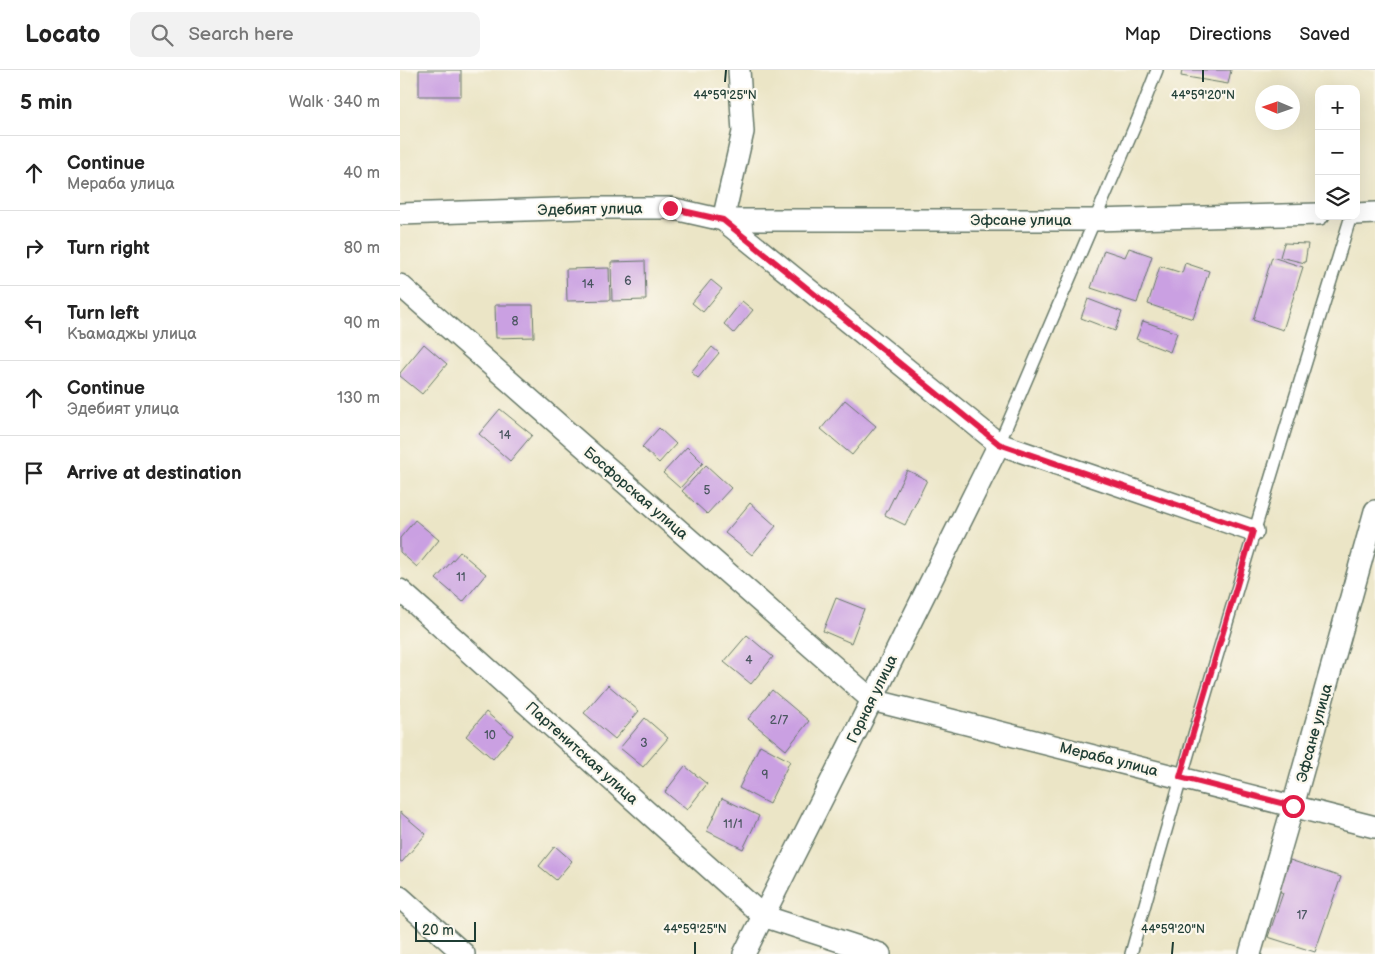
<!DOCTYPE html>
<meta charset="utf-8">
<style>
body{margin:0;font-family:"Balsamiq Sans",sans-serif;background:#f2f2f2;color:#222}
.controls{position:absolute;right:15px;top:15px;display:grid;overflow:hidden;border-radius:10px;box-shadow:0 5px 20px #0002}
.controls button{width:45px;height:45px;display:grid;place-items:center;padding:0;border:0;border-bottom:1px solid #e0e0e0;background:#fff;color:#222;font:25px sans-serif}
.compass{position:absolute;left:855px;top:15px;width:45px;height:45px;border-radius:50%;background:#fff;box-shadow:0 5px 20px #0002;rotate:272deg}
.scale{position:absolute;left:15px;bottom:12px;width:61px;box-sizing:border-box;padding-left:5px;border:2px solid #1f3d34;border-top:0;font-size:14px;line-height:18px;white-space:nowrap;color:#1f3d34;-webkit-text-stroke:4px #fbf7ec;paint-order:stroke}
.stop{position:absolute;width:15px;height:15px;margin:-11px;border:4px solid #e11d48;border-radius:50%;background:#fff}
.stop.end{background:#e11d48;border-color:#fff;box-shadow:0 1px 5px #0008}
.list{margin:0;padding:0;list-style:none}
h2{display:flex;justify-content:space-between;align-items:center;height:65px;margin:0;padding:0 20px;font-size:21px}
h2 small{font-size:16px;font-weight:400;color:#767676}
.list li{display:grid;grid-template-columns:32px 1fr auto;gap:15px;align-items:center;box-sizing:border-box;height:75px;padding:0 20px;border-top:1px solid #e0e0e0}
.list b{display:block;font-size:19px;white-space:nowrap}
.list p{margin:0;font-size:16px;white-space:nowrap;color:#767676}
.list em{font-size:16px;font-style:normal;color:#767676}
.icon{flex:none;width:28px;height:28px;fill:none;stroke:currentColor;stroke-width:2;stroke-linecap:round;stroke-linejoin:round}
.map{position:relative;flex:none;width:975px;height:884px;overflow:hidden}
header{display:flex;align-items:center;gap:30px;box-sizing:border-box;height:70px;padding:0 25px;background:#fff;border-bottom:1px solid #e0e0e0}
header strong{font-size:24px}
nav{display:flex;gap:28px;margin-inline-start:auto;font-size:18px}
.search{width:350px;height:45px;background:#f2f2f2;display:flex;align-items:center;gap:12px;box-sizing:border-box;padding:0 18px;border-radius:10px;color:#767676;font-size:19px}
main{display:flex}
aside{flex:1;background:#fff}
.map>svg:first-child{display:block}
.building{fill:#caa0e2}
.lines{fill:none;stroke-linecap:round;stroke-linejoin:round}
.service-casing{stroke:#667867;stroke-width:14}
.minor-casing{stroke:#667867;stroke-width:24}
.service{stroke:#fff;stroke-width:11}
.minor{stroke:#fff;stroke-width:21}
.route{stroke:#e11d48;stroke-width:6}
.ticks{fill:none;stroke:#1f3d34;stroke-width:2}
.labels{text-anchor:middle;stroke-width:4.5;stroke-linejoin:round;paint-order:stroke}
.number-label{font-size:12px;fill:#4a5660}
.street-label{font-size:15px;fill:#1f3d34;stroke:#fbf7ec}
.ticks-label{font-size:12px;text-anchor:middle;fill:#1f3d34;stroke:#fbf7ec;stroke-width:4.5;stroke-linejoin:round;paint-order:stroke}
</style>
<header>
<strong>Locato</strong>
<div class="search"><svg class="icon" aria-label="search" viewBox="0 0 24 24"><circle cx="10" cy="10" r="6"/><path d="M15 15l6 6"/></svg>Search here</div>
<nav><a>Map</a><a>Directions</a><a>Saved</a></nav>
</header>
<main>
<aside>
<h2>5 min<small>Walk · 340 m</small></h2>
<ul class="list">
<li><svg class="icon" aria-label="ahead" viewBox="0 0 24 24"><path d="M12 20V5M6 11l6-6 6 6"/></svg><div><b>Continue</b><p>Мераба улица</p></div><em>40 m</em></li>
<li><svg class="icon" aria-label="right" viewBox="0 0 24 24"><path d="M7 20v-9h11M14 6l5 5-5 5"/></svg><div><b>Turn right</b></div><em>80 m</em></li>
<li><svg class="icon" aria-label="left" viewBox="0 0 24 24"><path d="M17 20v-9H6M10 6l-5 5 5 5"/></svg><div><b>Turn left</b><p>Къамаджы улица</p></div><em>90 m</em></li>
<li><svg class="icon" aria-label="ahead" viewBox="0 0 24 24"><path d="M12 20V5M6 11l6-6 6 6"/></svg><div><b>Continue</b><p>Эдебият улица</p></div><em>130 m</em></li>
<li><svg class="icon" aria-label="arrive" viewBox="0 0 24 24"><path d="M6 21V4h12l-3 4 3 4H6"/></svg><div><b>Arrive at destination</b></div></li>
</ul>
</aside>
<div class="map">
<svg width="975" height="884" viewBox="0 0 975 884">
<rect width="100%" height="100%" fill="#fbf7ec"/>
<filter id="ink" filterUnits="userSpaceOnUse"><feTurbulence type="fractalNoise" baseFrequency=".02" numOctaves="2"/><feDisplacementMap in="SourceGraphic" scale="10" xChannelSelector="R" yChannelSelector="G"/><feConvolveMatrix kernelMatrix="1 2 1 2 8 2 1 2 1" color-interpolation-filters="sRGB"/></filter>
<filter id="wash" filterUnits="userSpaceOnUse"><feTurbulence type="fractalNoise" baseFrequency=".0096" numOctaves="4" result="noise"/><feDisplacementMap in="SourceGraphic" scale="20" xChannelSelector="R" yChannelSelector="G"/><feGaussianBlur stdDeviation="1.12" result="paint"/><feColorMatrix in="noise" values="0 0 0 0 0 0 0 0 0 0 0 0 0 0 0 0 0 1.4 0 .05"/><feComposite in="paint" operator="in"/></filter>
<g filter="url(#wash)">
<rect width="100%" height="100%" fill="#ebe5c6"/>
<g id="blocks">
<!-- building -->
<path class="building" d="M19,0h42v26h-42z
M782,0h49l-3,14 -47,-8z
M884,173l24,1 -3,19 -25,-6z
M729,178l23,8 -15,47 -46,-15 13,-38 21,7z
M872,187l31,10 -20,63 -30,-10z
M245,191l1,39 -34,1 -1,-39z
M785,193l24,8 -16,48 -45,-15 12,-38 22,7z
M209,198l1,32 -43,1 -1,-32z
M311,210l11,9 -19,23 -11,-9z
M688,229l34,13 -7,19 -34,-13z
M342,231l11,9 -19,23 -10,-9z
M95,235h38l1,32 -38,1z
M743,251l34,12 -7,19 -34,-13z
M24,274l23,20 -25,30 -22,-18v-3z
M312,277l7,6 -21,25 -7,-6z
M445,330l31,26 -24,29 -31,-26z
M100,339l32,26 -22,26 -31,-27z
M259,358l17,16 -17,19 -17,-16z
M287,377l16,16 -23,25 -17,-15z
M306,395l25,23 -24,26 -25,-23z
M507,400l20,10 -22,45 -20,-10z
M350,433l26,23 -24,29 -27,-22z
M15,450l24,20 -22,27 -17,-15v-14z
M60,482l26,22 -23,28 -27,-23z
M436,528l28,11 -13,34 -28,-12z
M347,565l26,22 -22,27 -27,-22z
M208,615l31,26 -24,28 -31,-26z
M372,620l37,31 -23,29 -38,-31z
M86,642l27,23 -20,24 -27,-23z
M245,648l23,20 -25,29 -23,-19z
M360,675l30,16 -21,43 -30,-16z
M285,696l22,18 -20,26 -22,-18z
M322,728l37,18 -16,33 -36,-18z
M0,742l26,22 -24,28 -2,-1z
M155,776l17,15 -16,19 -17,-14z
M890,790l51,17 -26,75 -47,-15 15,-44 -4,-2z"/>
</g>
</g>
<g filter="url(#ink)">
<use href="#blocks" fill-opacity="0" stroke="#667867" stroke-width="1"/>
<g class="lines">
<!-- service casing -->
<g class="service-casing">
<path id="service" d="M599,374l138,-323 20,-51
M731,884c69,-247 144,-493 220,-738"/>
</g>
<!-- minor casing -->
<g class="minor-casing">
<path id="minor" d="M339,0l4,62 -20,88h371l225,-6
M0,144l187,-6h83l53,12 276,224 254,87
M956,144l19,-1
M0,215l472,415 503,127
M0,520l363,326 117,38
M0,827l64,57
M344,884l128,-254 127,-256
M850,884l43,-148 82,-295"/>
</g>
<!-- service -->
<use href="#service" class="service"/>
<!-- minor -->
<use href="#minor" class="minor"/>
</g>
</g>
<g class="lines" filter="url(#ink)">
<!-- route -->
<path class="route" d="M270,138l53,12 276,224 254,87 -73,246 113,29"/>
</g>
<!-- ticks -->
<path class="ticks" d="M325,12l1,-12M803,12v-12M295,884v-12M772,884l1,-12"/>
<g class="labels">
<!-- number labels -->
<g class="number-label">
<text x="228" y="215">6</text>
<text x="188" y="218">14</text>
<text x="115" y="255">8</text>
<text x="105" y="369">14</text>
<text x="307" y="424">5</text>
<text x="61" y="511">11</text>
<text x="349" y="594">4</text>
<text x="379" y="654">2/7</text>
<text x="90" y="669">10</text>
<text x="244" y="677">3</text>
<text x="365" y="709">9</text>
<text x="333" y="758">11/1</text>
<text x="902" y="849">17</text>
</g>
<!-- street labels -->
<g class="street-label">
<text transform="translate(190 139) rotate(-1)" y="5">Эдебият улица</text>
<text x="621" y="155">Эфсане улица</text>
<text transform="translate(236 423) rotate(41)" y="5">Босфорская улица</text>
<text transform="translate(472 629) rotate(-64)" y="5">Горная улица</text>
<text transform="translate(914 663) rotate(-75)" y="5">Эфсане улица</text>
<text transform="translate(182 683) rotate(42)" y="5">Партенитская улица</text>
<text transform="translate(709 689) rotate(14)" y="5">Мераба улица</text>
</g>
</g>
<g class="ticks-label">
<text x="325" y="29">44°59'25"N</text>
<text x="803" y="29">44°59'20"N</text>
<text x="295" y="863">44°59'25"N</text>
<text x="773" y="863">44°59'20"N</text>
</g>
</svg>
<div class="controls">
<button>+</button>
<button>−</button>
<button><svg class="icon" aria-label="layers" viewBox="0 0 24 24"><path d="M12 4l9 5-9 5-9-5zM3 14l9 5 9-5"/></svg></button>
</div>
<svg class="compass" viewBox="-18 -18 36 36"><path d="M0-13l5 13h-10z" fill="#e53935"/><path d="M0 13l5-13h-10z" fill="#767676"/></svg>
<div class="scale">20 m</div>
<div class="stop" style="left:893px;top:736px"></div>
<div class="stop end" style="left:270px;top:138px"></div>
</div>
</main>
